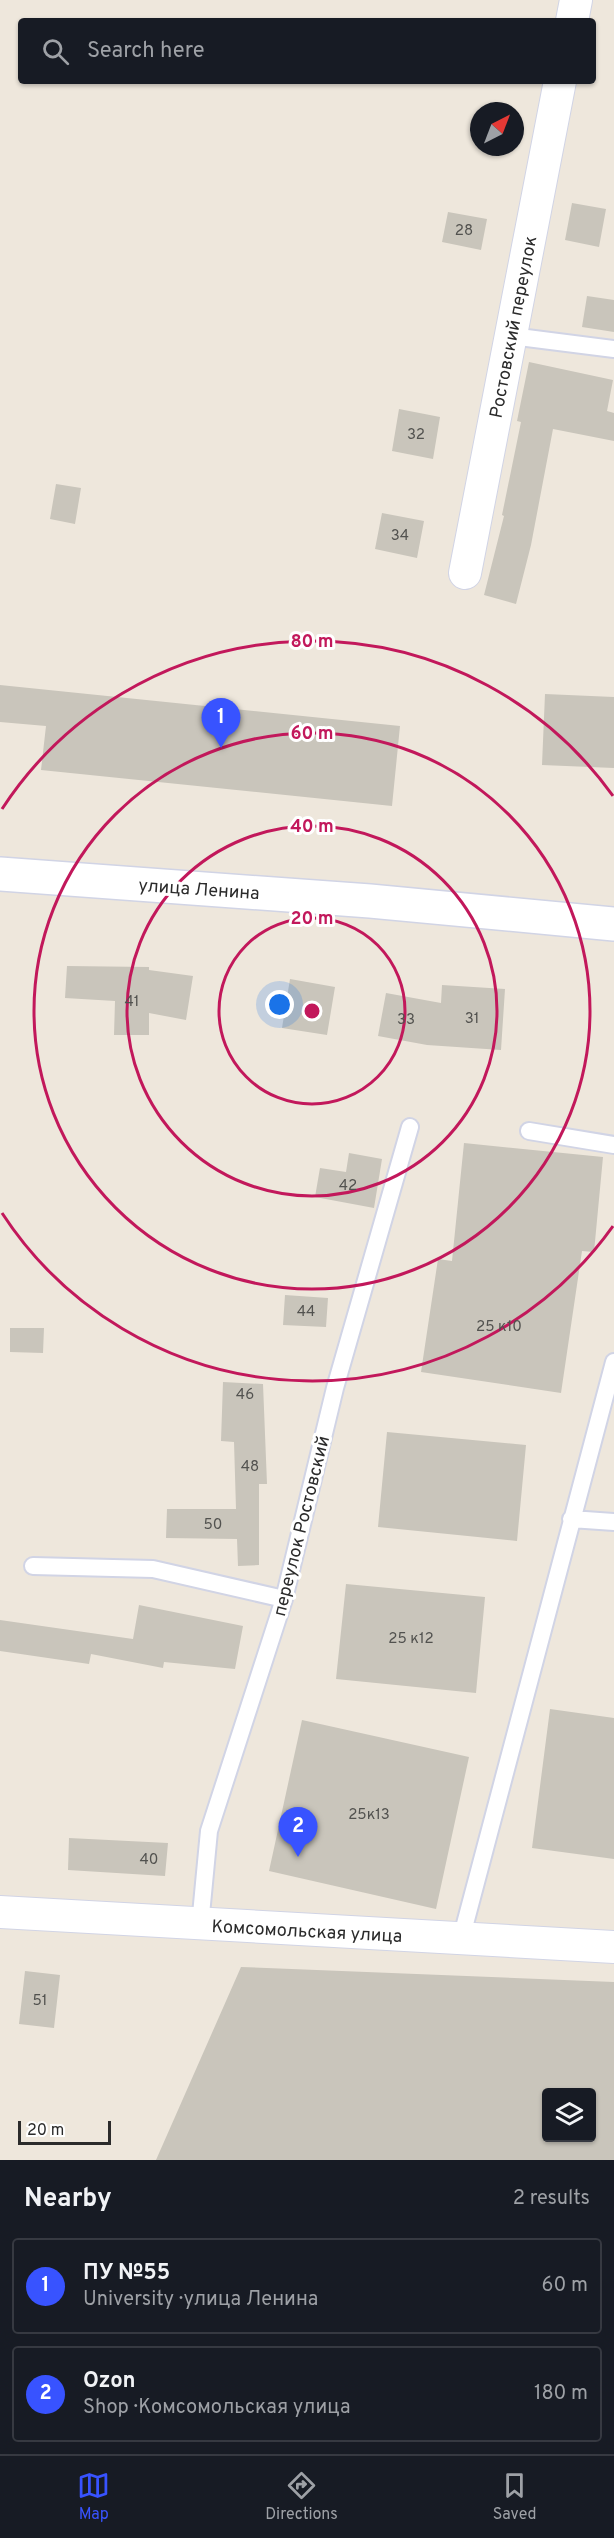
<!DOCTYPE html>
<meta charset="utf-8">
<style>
body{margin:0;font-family:Overpass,sans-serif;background:#20242c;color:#f1f3f6}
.controls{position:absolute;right:18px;bottom:18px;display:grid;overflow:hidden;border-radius:6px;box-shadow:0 2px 4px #0004}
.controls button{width:54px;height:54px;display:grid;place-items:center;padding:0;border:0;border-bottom:2px solid #363941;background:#171b24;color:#f1f3f6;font:30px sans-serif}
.compass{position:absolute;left:470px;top:102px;width:54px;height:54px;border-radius:50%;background:#171b24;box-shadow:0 2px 4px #0004;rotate:42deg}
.scale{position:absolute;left:18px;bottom:15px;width:93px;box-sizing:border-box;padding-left:6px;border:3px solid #2b2b2b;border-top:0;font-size:16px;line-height:21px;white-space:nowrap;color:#2b2b2b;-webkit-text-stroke:4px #fff;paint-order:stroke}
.you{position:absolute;left:280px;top:1005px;width:21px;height:21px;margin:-15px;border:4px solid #fff;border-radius:50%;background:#1a73e8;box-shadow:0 0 0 9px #1a73e833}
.badge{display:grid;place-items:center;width:39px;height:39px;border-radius:50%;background:#3853ff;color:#fff;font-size:20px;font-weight:700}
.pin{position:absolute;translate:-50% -50px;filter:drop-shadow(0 2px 3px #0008)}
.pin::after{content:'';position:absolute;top:32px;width:21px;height:18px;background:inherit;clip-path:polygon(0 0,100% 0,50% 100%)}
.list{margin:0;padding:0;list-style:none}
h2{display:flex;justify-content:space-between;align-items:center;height:78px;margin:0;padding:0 24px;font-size:26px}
h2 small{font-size:20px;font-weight:400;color:#9ea1a6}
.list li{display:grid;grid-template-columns:39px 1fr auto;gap:18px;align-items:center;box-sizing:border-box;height:96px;margin:0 12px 12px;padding:0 12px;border:2px solid #363941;border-radius:6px}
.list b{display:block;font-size:22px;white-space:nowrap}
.list p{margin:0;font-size:20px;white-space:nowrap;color:#9ea1a6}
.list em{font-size:20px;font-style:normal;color:#9ea1a6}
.icon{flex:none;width:33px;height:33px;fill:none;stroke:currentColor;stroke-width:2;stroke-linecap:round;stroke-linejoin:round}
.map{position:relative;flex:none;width:614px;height:2160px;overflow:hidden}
.search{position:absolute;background:#171b24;box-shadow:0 2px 4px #0004;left:18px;right:18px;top:18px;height:66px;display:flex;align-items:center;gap:15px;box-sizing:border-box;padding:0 21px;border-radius:6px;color:#9ea1a6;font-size:22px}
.sheet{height:294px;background:#171b24}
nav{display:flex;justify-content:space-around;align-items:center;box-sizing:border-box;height:84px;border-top:2px solid #363941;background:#171b24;font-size:16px;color:#9ea1a6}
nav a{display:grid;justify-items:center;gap:3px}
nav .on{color:#3853ff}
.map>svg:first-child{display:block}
.building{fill:#c9c5bb;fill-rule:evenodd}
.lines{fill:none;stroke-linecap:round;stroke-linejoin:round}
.lane-casing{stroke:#d1d4e5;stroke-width:20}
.street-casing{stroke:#d1d4e5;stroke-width:34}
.secondary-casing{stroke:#d1d4e5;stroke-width:36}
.lane{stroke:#fff;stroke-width:16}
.street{stroke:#fff;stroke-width:32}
.secondary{stroke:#fff;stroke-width:33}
.ring{fill:none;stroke:#c2185b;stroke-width:3}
.labels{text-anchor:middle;stroke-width:6;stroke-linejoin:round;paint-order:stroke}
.number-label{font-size:15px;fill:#52524f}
.street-label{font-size:18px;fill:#2b2b2b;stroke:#fff}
.centre{fill:#c2185b;stroke:#fff;stroke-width:3}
.ring-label{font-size:18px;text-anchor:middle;font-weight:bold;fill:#c2185b;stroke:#fff;stroke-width:6;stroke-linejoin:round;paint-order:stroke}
</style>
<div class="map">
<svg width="614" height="2160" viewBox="0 0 614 2160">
<rect width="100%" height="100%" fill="#eee7dc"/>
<!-- building -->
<path class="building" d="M572,203l34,6 -7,38 -34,-7z
M448,212l39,7 -6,31 -39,-8z
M587,296l27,4v32l-32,-5z
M529,362l84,18 -6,31 7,2v28l-61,-12 -22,116 -15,59 -32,-9 20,-79 -2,-1 19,-93 -4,-1z
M399,409l41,8 -7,42 -41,-8z
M56,484l25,4 -6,36 -25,-5z
M382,513l42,8 -7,37 -42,-9z
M0,685l400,41 -8,80 -351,-36 5,-44 -46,-4z
M545,694l69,3v71l-72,-3z
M67,966l82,1v3l44,6 -7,44 -37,-7v22h-35l1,-34 -50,-3z
M290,979l45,8 -8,48 -45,-7z
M442,985l63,4 -4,61 -74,-5 -49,-9 8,-43 55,10z
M464,1143l139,14 -9,95 -12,-1 -21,142 -140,-21 17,-113 14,2z
M349,1153l33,6 -8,49 -59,-11 5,-29 26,4z
M285,1295l43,3 -2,29 -43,-2z
M10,1328h34l-1,25 -33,-1z
M223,1382l40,2 4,100h-8v81l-21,1 -1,-27 -71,-1 1,-29h69l-2,-67 -13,-1z
M387,1432l139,13 -9,96 -139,-14z
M346,1584l139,13 -9,96 -140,-14z
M139,1605l104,21 -8,43 -71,-7 -1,6 -72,-14 -2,10 -89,-13v-31l133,19z
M550,1709l64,9v141l-82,-11z
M302,1720l167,37 -33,152 -167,-38z
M69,1838l99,5 -3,33 -97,-6z
M241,1967l373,15v178h-458zM546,2092h45v46h-45z
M25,1971l35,4 -6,53 -35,-4z"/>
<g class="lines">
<!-- lane casing -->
<g class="lane-casing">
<path id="lane" d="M511,336l103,13
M529,1131l85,14
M571,1519l43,3
M33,1566l120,3 131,30
M200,1925l9,-94 75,-232 51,-211 75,-261
M461,1939l153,-577"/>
</g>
<!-- street casing -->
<g class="street-casing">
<path id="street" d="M572,21l4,-21
M465,573l95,-492
M0,1912l614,35"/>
</g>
<!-- secondary casing -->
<g class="secondary-casing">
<path id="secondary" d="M0,874l370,27 244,23"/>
</g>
<!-- lane -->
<use href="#lane" class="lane"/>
<!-- street -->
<use href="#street" class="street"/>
<!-- secondary -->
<use href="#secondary" class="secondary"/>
</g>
<!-- distance rings -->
<g class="ring">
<circle cx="312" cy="1011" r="93"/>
<circle cx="312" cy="1011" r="185"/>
<circle cx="312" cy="1011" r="278"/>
<path d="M613 1226A370 370 0 0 1 2 1213M2 809A370 370 0 0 1 613 796"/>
</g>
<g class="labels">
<!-- number labels -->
<g class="number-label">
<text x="464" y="235">28</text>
<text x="416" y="439">32</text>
<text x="400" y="540">34</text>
<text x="132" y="1006">41</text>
<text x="472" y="1023">31</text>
<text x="406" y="1024">33</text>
<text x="348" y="1190">42</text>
<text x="306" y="1316">44</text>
<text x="499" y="1331">25 к10</text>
<text x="245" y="1399">46</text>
<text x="250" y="1471">48</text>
<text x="213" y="1529">50</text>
<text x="411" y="1643">25 к12</text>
<text x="369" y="1819">25к13</text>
<text x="149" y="1864">40</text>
<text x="40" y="2005">51</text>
</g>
<!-- street labels -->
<g class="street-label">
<text transform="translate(513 327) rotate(-79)" y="6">Ростовский переулок</text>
<text transform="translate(199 889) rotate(4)" y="6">улица Ленина</text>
<text transform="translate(301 1526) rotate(-76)" y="6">переулок Ростовский</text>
<text transform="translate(307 1931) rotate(3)" y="6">Комсомольская улица</text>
</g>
</g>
<circle cx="312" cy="1011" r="9" class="centre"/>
<g class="ring-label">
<text x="312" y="647">80 m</text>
<text x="312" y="739">60 m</text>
<text x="312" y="832">40 m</text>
<text x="312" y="924">20 m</text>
</g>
</svg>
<div class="controls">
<button><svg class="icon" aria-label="layers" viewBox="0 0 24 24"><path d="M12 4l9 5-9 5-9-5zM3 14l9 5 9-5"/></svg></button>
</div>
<svg class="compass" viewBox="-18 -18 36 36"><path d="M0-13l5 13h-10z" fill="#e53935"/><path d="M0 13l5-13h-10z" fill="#9ea1a6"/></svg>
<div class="scale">20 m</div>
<div class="you"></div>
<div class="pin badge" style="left:221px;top:748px">1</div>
<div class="pin badge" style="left:298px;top:1857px">2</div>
<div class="search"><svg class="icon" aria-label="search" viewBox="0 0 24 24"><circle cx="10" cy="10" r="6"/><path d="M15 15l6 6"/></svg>Search here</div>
</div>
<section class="sheet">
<h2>Nearby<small>2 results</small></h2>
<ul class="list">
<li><span class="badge">1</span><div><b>ПУ №55</b><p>University · улица Ленина</p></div><em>60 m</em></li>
<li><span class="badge">2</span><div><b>Ozon</b><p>Shop · Комсомольская улица</p></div><em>180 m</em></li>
</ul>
</section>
<nav>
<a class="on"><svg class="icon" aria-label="map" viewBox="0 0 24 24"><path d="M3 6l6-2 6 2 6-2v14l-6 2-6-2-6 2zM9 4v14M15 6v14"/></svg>Map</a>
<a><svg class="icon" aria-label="directions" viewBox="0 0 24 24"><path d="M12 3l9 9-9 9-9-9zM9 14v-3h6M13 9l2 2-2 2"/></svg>Directions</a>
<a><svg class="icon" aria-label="saved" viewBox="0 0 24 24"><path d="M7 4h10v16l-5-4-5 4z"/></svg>Saved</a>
</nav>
